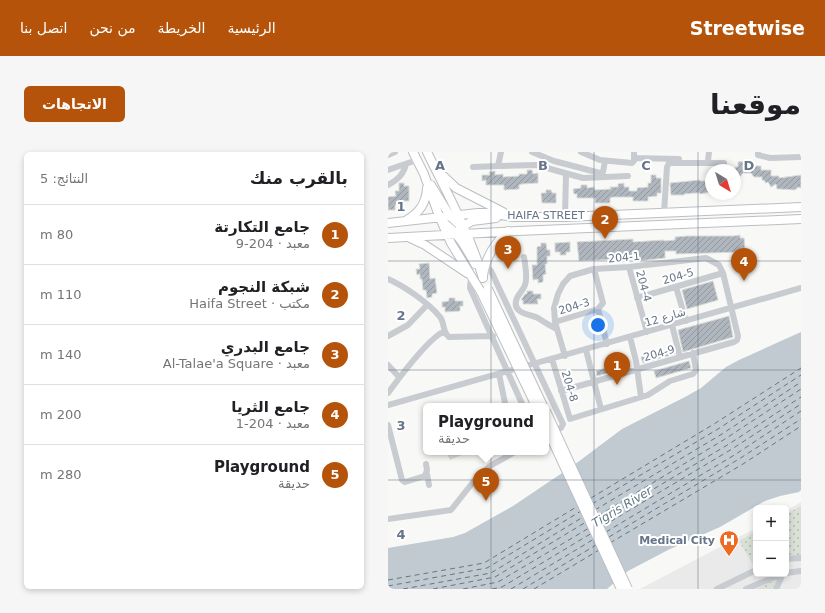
<!DOCTYPE html>
<html lang="ar">
<meta charset="utf-8">
<style>
body{margin:0;font-family:"DejaVu Sans",Cairo,sans-serif;background:#f6f6f6;color:#202124;direction:rtl}
.controls{position:absolute;right:12px;bottom:12px;display:grid;overflow:hidden;border-radius:6px;box-shadow:0 2px 6px #0003}
.controls button{width:36px;height:36px;display:grid;place-items:center;padding:0;border:0;border-bottom:1px solid #e0e0e0;background:#fff;color:#202124;font:20px sans-serif}
.compass{position:absolute;left:317px;top:12px;width:36px;height:36px;border-radius:50%;background:#fff;box-shadow:0 2px 6px #0003;rotate:142deg}
.you{position:absolute;left:210px;top:173px;width:14px;height:14px;margin:-10px;border:3px solid #fff;border-radius:50%;background:#1a73e8;box-shadow:0 0 0 6px #1a73e833}
.badge{display:grid;place-items:center;width:26px;height:26px;border-radius:50%;background:#b45309;color:#fff;font-size:13px;font-weight:700}
.pin{position:absolute;translate:-50% -33px;filter:drop-shadow(0 1px 2px #0008)}
.pin::after{content:'';position:absolute;top:21px;width:14px;height:12px;background:inherit;clip-path:polygon(0 0,100% 0,50% 100%)}
.popup{position:absolute;left:35px;top:251px;width:126px;height:52px;box-sizing:border-box;display:grid;place-content:center;border-radius:6px;background:#fff;filter:drop-shadow(0 1px 3px #0005);font-size:13px;white-space:nowrap;color:#757577}
.popup b{font-size:15px;color:#202124}
.popup::after{content:'';position:absolute;left:50%;top:100%;margin-left:-8px;border:8px solid transparent;border-top-color:#fff}
.list{margin:0;padding:0;list-style:none}
h2{display:flex;justify-content:space-between;align-items:center;height:52px;margin:0;padding:0 16px;font-size:17px}
h2 small{font-size:13px;font-weight:400;color:#757577}
.list li{display:grid;grid-template-columns:26px 1fr auto;gap:12px;align-items:center;box-sizing:border-box;height:60px;padding:0 16px;border-top:1px solid #e0e0e0}
.list b{display:block;font-size:15px;white-space:nowrap}
.list p{margin:0;font-size:13px;white-space:nowrap;color:#757577}
.list em{font-size:13px;font-style:normal;color:#757577}
.map{position:relative;flex:none;width:413px;height:437px;overflow:hidden;direction:ltr;border-radius:6px}
header{display:flex;align-items:center;gap:24px;box-sizing:border-box;height:56px;padding:0 20px;background:#b45309;color:#fff}
header strong{font-size:19px}
nav{display:flex;gap:22px;margin-inline-start:auto;font-size:14px}
.intro{display:flex;align-items:center;justify-content:space-between;box-sizing:border-box;height:96px;padding:0 24px}
h1{margin:0;font-size:28px}
.button{padding:10px 18px;border-radius:6px;background:#b45309;color:#fff;font-size:14px;font-weight:700}
main{display:flex;gap:24px;padding:0 24px}
aside{flex:1;background:#fff;border-radius:6px;box-shadow:0 2px 6px #0003}
.map>svg:first-child{display:block}
.built{fill:#e9eae9}
.grass{fill:url(#grass-dots)}
.garden{fill:#d9e1d7}
.water{fill:#c0cad0}
.lines{fill:none;stroke-linecap:round;stroke-linejoin:round}
.ferry{stroke:#627784;stroke-width:1;stroke-dasharray:5 4;stroke-linecap:butt}
.building{fill:url(#building-hatch);stroke:#dadbd8}
.major-casing{stroke:#bbbec3;stroke-width:10}
.path{stroke:#c2c3c6;stroke-width:1;stroke-dasharray:2 2;stroke-linecap:butt}
.minor{stroke:#c8cbcf;stroke-width:6}
.major{stroke:#fff;stroke-width:8}
.major-bridge-casing{stroke:#bbbec3;stroke-width:10;stroke-linecap:butt}
.major-bridge{stroke:#fff;stroke-width:8}
.grid{fill:none;stroke:#667589;stroke-width:1;stroke-opacity:0.55}
.labels{text-anchor:middle;stroke-width:4;stroke-linejoin:round;paint-order:stroke}
.street-label{font-size:11px;fill:#667589;stroke:#fff}
.poi-label{font-size:11px;font-weight:bold;fill:#667589;stroke:#fff;text-anchor:end}
.water-label{font-size:12px;font-style:italic;fill:#627784;stroke:#fff}
.grid-label{font-size:13px;text-anchor:middle;font-weight:bold;fill:#667589;stroke:#fff;stroke-width:4;stroke-linejoin:round;paint-order:stroke}
</style>
<header>
<strong>Streetwise</strong>
<nav><a>الرئيسية</a><a>الخريطة</a><a>من نحن</a><a>اتصل بنا</a></nav>
</header>
<div class="intro"><h1>موقعنا</h1><a class="button">الاتجاهات</a></div>
<main>
<div class="map">
<svg width="413" height="437" viewBox="0 0 413 437">
<defs>
<pattern id="grass-dots" width="8" height="8" patternUnits="userSpaceOnUse"><rect width="8" height="8" fill="#d9e1d7"/><path d="M2 2h.1M6 6h.1" fill="none" stroke="#b4bbb4" stroke-width="1.8" stroke-linecap="round"/></pattern>
<pattern id="building-hatch" width="6" height="6" patternUnits="userSpaceOnUse"><rect width="6" height="6" fill="#afb6bd"/><path d="M-1 1l2-2M0 6l6-6M5 7l2-2" fill="none" stroke="#92999f"/></pattern>
</defs>
<rect width="100%" height="100%" fill="#f8f9f6"/>
<!-- built -->
<path class="built" d="M413,350v87h-161l116,-61v46h30v-63z"/>
<!-- grass -->
<path class="grass" d="M413,354v53l-15,3v-48z
M368,379v39l-17,-29z
M390,426l-6,11h-16z"/>
<!-- garden -->
<path class="garden" d="M58,300h23l-19,8z"/>
<!-- water -->
<path class="water" d="M413,180v158l-2,2 -19,4 -15,5 -45,26 -52,23 -40,21 -21,18h-219v-41l65,-11 12,-4 48,-27 61,-41 48,-36 63,-32 16,-9 25,-21 13,-7z"/>
<g class="lines">
<!-- ferry -->
<path class="ferry" d="M203,346l123,-74 87,-56
M204,352l126,-75 83,-54
M207,358l127,-76 79,-52
M210,364l127,-77 76,-50
M212,369l129,-77 72,-47
M215,374l129,-77 69,-45
M218,380l130,-78 65,-43
M221,385l130,-78 62,-40
M222,391l133,-79 58,-38
M0,428l96,-17 94,-57
M0,434l99,-18 94,-57
M15,437l88,-16 92,-56
M45,437l62,-12 91,-55
M75,437l35,-7 91,-54
M104,437l10,-2 90,-54
M123,437l83,-50
M135,437l73,-44
M146,437l65,-39"/>
</g>
<!-- building -->
<path class="building" d="M357,9v2l9,-1 1,4h6v4h10v6h8v2l22,-3v13l-4,-1v2h-2v1l-15,-1h-3l-1,-5 -5,3 -3,-5 -3,1v-2l-3,-1v-3h-8l-3,-4h-8l-4,5 -4,-2v-9h3v-5z
M139,18h5l1,4 5,-1v10l-16,1 -3,1v4l-15,1v-5h-18v-5l-4,1v-6h8l-1,-3 6,-1v4l8,-1v3l16,-1v-2h8z
M263,23h5v3h5v15h-4v3l-9,1v4h-15v-4h-20l-3,1v5h-15v-5h-18v-4h-3l-1,-5 8,-1v-3h6v3l7,-1 1,3 16,-1 -1,-2h8v-3l6,-1v4h5v4h8v-3l11,-1v-4h3z
M312,28v1h11v11l-11,2v-1h-5l-11,1v1h-13l-1,-12z
M11,31h5v3h5v15h-5v3l-9,1v5h-7v-13l8,-1 -1,-5h4z
M158,38h5l1,3h4v10h-14l-1,-10h5z
M352,83v3h4l1,10h-4v4l-65,2v-3h-11v7l-19,2 -6,1v-3l-61,3 -2,-19 56,-3v3l31,-2v1l11,-1v-3l12,-1h47z
M182,90v10h-4v3h-6v-3h-5v-9z
M153,91h5l1,7h3v6h-3v8h-2l1,10 -3,1v7l-5,1v-4l-5,1 -1,-15h5v-18l4,-1z
M41,111l1,16 5,-1 2,15 -5,1v3l-5,1 -1,-8h-3l-1,-11h-2v-5l-3,1 -1,-6h4l-1,-5z
M325,129l5,19 -31,9 -5,-19z
M139,139h6v3h8v5h-4l1,5h-15v-4h-2l4,-6h2z
M61,146h6v3h8v5h-3v5l-15,1v-5h-3v-5l7,-1z
M341,164l4,21 -50,15 -5,-22z
M285,196l2,6 -32,9 -2,-6z
M240,209l2,6 -33,9 -1,-5z
M301,209l2,7 -35,10 -2,-7z"/>
<g class="lines">
<!-- major casing -->
<g class="major-casing">
<path id="major" d="M25,0l11,22 15,42 12,27 30,49
M39,0c20,41 43,82 56,126
M52,21l16,15 47,24
M43,33l19,31 13,12
M19,68c13,-8 19,-17 20,-32
M54,70c16,10 24,26 33,42
M0,71l90,-10h10l25,4h52l236,-10
M72,76l12,-7 24,-3
M0,86l130,-7 283,-12
M22,86l15,7 42,28
M95,124c2,-18 12,-33 25,-45"/>
</g>
<!-- path -->
<path class="path" d="M211,294l2,5"/>
<!-- minor -->
<path class="minor" d="M144,0l22,9 46,12 3,-1 2,-11
M193,0l19,8 32,3 2,-2v-9
M370,0v3l12,3 31,-1
M0,3l7,-3
M246,6l45,1
M320,9l1,-9
M110,14l38,-1 47,13 45,-2
M85,15l25,-1 3,-14
M0,18l29,-10
M0,33c8,-4 16,-11 18,-21
M276,61l3,-46 2,-4h55
M177,65l1,-43
M136,105c1,8 4,19 1,28 -2,6 -8,10 -9,16 -3,13 15,13 22,17 6,4 12,8 19,11
M94,110l9,9 72,153 -2,4 -8,3
M241,115l18,65
M206,117l9,34 -5,6 9,35
M83,124l-1,12 53,118
M0,127c16,7 41,24 52,38 5,6 2,15 9,20l44,-1
M288,135l10,34
M249,146l86,-25
M167,170l43,-13
M284,173l8,32
M0,184l20,-11 19,-20
M242,185l6,24 5,36
M198,198l15,59
M164,207l18,60 78,-24 22,-14 23,-7 3,-4 -3,-17
M0,213l11,12
M111,222l6,29
M173,239l173,-49 3,-2 1,-4 -15,-63 -4,-8 -13,-7 -77,9 -35,2 -24,7 -7,8 -5,10 -4,14 1,14 10,34
M0,241c11,-15 41,-56 57,-62
M0,253l413,-117
M0,273l14,55 3,2 20,-6 2,-6 -1,-6
M39,322l2,11
M0,367l63,-9 23,-29 16,-15 25,-14
M398,407l15,-1
M398,421l15,-2
M329,437l39,-19
M358,437l36,-15
M388,437l7,-15"/>
<!-- major -->
<use href="#major" class="major"/>
<!-- major-bridge casing -->
<g class="major-bridge-casing">
<path id="major-bridge" d="M100,137l55,117
M93,140l55,114
M158,259l82,178
M158,275l75,162"/>
</g>
<!-- major-bridge -->
<use href="#major-bridge" class="major-bridge"/>
</g>
<!-- grid -->
<path class="grid" d="M103,0v437M206,0v437M310,0v437M0,109h413M0,218h413M0,328h413"/>
<!-- icons -->
<defs>
<g id="hospital-pin" transform="scale(1)"><path d="M0 17L-7.5 6A9.5 9.5 0 1 1 7.5 6Z" fill="#ed6a22" stroke="#fff"/><path d="M-5-5h3v3.5h4V-5h3V5h-3V1.5h-4V5h-3Z" fill="#fff"/></g>
</defs>
<g fill-rule="evenodd">
<use href="#hospital-pin" x="341" y="388"/>
</g>
<g class="labels">
<!-- street labels -->
<g class="street-label">
<text x="158" y="67">HAIFA STREET</text>
<text transform="translate(236 105) rotate(-5)" y="4">204-1</text>
<text transform="translate(290 124) rotate(-16)" y="4">204-5</text>
<text transform="translate(256 134) rotate(75)" y="4">204-4</text>
<text transform="translate(186 154) rotate(-17)" y="4">204-3</text>
<text transform="translate(277 165) rotate(-16)" y="4">شارع 12</text>
<text transform="translate(271 201) rotate(-16)" y="4">204-9</text>
<text transform="translate(182 234) rotate(73)" y="4">204-8</text>
</g>
<!-- poi labels -->
<g class="poi-label">
<text x="327" y="392">Medical City</text>
</g>
<!-- water labels -->
<g class="water-label">
<text transform="translate(234 355) rotate(-31)" y="4">Tigris River</text>
</g>
</g>
<g class="grid-label">
<text x="52" y="18">A</text>
<text x="155" y="18">B</text>
<text x="258" y="18">C</text>
<text x="361" y="18">D</text>
<text x="13" y="59">1</text>
<text x="13" y="168">2</text>
<text x="13" y="278">3</text>
<text x="13" y="387">4</text>
</g>
</svg>
<div class="controls">
<button>+</button>
<button>−</button>
</div>
<svg class="compass" viewBox="-18 -18 36 36"><path d="M0-13l5 13h-10z" fill="#e53935"/><path d="M0 13l5-13h-10z" fill="#757577"/></svg>
<div class="you"></div>
<div class="pin badge" style="left:229px;top:233px">1</div>
<div class="pin badge" style="left:217px;top:87px">2</div>
<div class="pin badge" style="left:120px;top:117px">3</div>
<div class="pin badge" style="left:356px;top:129px">4</div>
<div class="pin badge" style="left:98px;top:349px">5</div>
<div class="popup"><b>Playground</b>حديقة</div>
</div>
<aside>
<h2>بالقرب منك<small>النتائج: 5</small></h2>
<ul class="list">
<li><span class="badge">1</span><div><b>جامع التكارتة</b><p>معبد · 204-9</p></div><em>80 m</em></li>
<li><span class="badge">2</span><div><b>شبكة النجوم</b><p>مكتب · Haifa Street</p></div><em>110 m</em></li>
<li><span class="badge">3</span><div><b>جامع البدري</b><p>معبد · Al-Talae'a Square</p></div><em>140 m</em></li>
<li><span class="badge">4</span><div><b>جامع الثريا</b><p>معبد · 204-1</p></div><em>200 m</em></li>
<li><span class="badge">5</span><div><b>Playground</b><p>حديقة</p></div><em>280 m</em></li>
</ul>
</aside>
</main>
